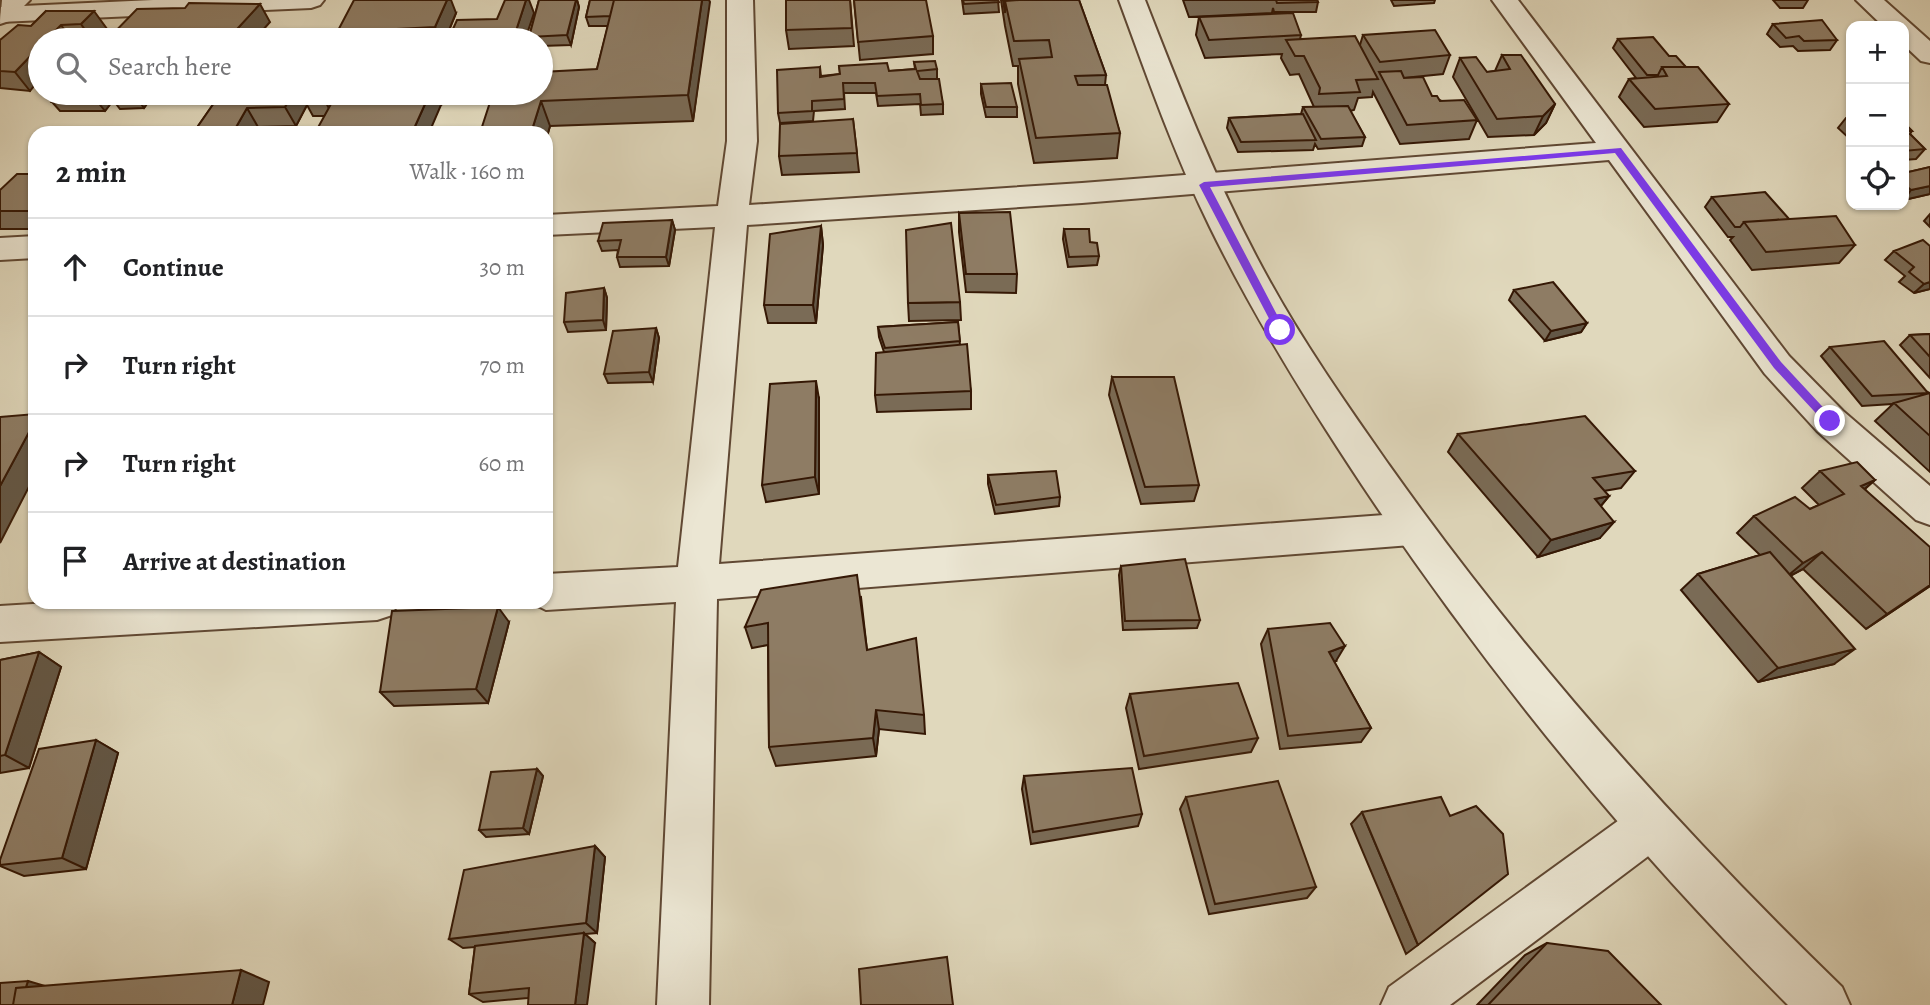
<!DOCTYPE html>
<meta charset="utf-8">
<style>
body{margin:0;font-family:Alegreya,serif;background:#f2f2f2;color:#202124}
.controls{position:absolute;right:21px;top:21px;display:grid;overflow:hidden;border-radius:14px;box-shadow:0 2px 5px #0004}
.controls button{width:63px;height:63px;display:grid;place-items:center;padding:0;border:0;border-bottom:2px solid #e0e0e0;background:#fff;color:#202124;font:35px sans-serif}
.stop{position:absolute;width:21px;height:21px;margin:-16px;border:5px solid #7c3aed;border-radius:50%;background:#fff}
.stop.end{background:#7c3aed;border-color:#fff;box-shadow:0 2px 7px #0008}
.list{margin:0;padding:0;list-style:none}
h2{display:flex;justify-content:space-between;align-items:center;height:91px;margin:0;padding:0 28px;font-size:30px}
h2 small{font-size:23px;font-weight:400;color:#757577}
.list li{display:grid;grid-template-columns:46px 1fr auto;gap:21px;align-items:center;box-sizing:border-box;height:98px;padding:0 28px;border-top:2px solid #e0e0e0}
.list b{display:block;font-size:26px;white-space:nowrap}
.list em{font-size:23px;font-style:normal;color:#757577}
.icon{flex:none;width:38px;height:38px;fill:none;stroke:currentColor;stroke-width:2;stroke-linecap:round;stroke-linejoin:round}
.map{position:relative;flex:none;width:1930px;height:1005px;overflow:hidden}
.search{position:absolute;background:#fff;box-shadow:0 2px 5px #0004;left:28px;top:28px;width:525px;height:77px;display:flex;align-items:center;gap:18px;box-sizing:border-box;padding:0 24px;border-radius:38px;color:#757577;font-size:26px}
.panel{position:absolute;background:#fff;box-shadow:0 2px 5px #0004;left:28px;top:126px;width:525px;height:483px;border-radius:21px}
.map>svg:first-child{display:block}
.lines{fill:none;stroke-linecap:round;stroke-linejoin:round}
.minor-casing{stroke:#604833;stroke-width:4}
.tertiary-casing{stroke:#604833;stroke-width:4}
.minor{fill:#ebe6d3;fill-rule:evenodd}
.tertiary{fill:#ebe6d3;fill-rule:evenodd}
.wall{fill:#7a6b56;stroke:#351805;stroke-width:2}
.shaded-wall{fill:#635746;stroke:#351805;stroke-width:2}
.building{fill:#8e7c64;stroke:#351805;stroke-width:2}
.route{fill:#7c3aed}
</style>
<div class="map">
<svg width="1930" height="1005" viewBox="0 0 1930 1005">
<rect width="100%" height="100%" fill="#e0d8bc"/>
<filter id="stains"><feTurbulence type="fractalNoise" baseFrequency=".00286" numOctaves="4"/><feColorMatrix values="0 0 0 0 .2 0 0 0 0 .09 0 0 0 0 .02 0 0 0 .5 -.17"/></filter>
<radialGradient id="worn" r=".72"><stop offset=".6" stop-color="#630" stop-opacity="0"/><stop offset="1" stop-color="#630" stop-opacity=".3"/></radialGradient>
<g class="lines">
<!-- minor casing -->
<g class="minor-casing">
<path id="minor" d="M153,0h171l-4,5 -9,3 -311,14 1,-15z
M727,0h26l4,141 -8,64 333,-22 514,-40 -104,-143h26l271,356 54,55 87,75v39l-14,-5 -99,-89 -52,-57 -156,-214 -527,43 -335,22 -28,339 692,-51 14,5 6,11 -6,11 -14,5 -694,54 -8,406h-52l19,-403 -130,8 -16,-8h16v-28l132,-7 37,-340 -169,8v-20l172,-9 9,-65z
M1856,0h28l46,41v22l-9,-2 -17,-16v-19h-21z
M35,236v22l-35,2v-22z
M66,602h332l-6,13 -15,5 -377,22v-36z
M1650,803l17,7 6,16 -6,16 -217,163h-69l8,-18 244,-177z"/>
</g>
<!-- tertiary casing -->
<g class="tertiary-casing">
<path id="tertiary" d="M2,0h28l-21,21 -9,3z
M1119,0h26c37,95 74,190 124,280 35,64 78,125 120,185 134,189 287,361 453,522l8,18h-62c-159,-159 -301,-333 -426,-520 -55,-83 -108,-168 -152,-258 -36,-73 -63,-151 -91,-227z"/>
</g>
<!-- minor -->
<use href="#minor" class="minor"/>
<!-- tertiary -->
<use href="#tertiary" class="tertiary"/>
</g>
<!-- wall -->
<path class="wall" d="M539,0h38l2,7 -8,38 -30,1v-6h-10l-2,-3z
M590,0h119l-16,121 -143,5 -4,14v-7l-54,-36 -54,1 3,7 -117,11h-11l-6,-11 -11,21 -38,1 -3,6h-56l-3,-4 25,-36h82l1,2 1,-2h236l56,-24 11,-43h-19l-3,-9z
M850,0l4,46 -65,3 -3,-19z
M854,0l79,36v18l-73,6z
M962,0h36l1,12 -35,2z
M1001,0h78l27,75 -1,10 15,48 -3,25 -83,5 -16,-79v-18h-5l-8,-40z
M1183,0h134l1,2 -2,10h-42l-1,-4 -1,5 -83,4z
M1391,0h44l-1,3 -40,3z
M1773,0h35l-5,8h-23z
M46,11l61,18 -11,11h-56l-10,51 -30,-3v-48l31,-14z
M456,13l-11,27h-112z
M1199,17l102,18 -1,4 60,6 3,-10 87,20 -7,19 -39,4 28,18 45,24 -8,19 -69,5 -27,-52 -1,5 -14,1 -4,12 -4,1 15,26 -3,9 -44,3 -3,-5 -2,6 -75,2 -11,-24 2,-10 72,-4 2,-7h11l-15,-33 -9,1 -9,-17 1,-4 -77,4 -9,-23z
M1773,24l64,16 -7,10 -32,1 -5,-5 -13,1 -13,-13z
M1618,39l51,17 17,11 43,37 -12,18 -73,5 -25,-30 10,-18 7,-1 -23,-30z
M1502,55l53,49 -9,19 -12,12 -46,2 -35,-60 7,-19 27,14 8,-1z
M914,62l23,7v10l6,25v10l-22,1 -1,-11 -42,2 -2,-13h-32l1,16 -31,2 -1,10 -33,2 -2,-10 42,-46 1,9 19,-2 -1,-8 50,5 26,-2z
M981,84l36,23v10h-31l-5,-23z
M60,93h148l-6,8 -51,-3 -7,10 -24,1 -7,-9 -8,11h-45l-8,-9z
M1846,118h5v22l-13,-12z
M853,119l6,53 -77,3 -3,-19z
M1904,123l8,8 -2,3 15,15 -9,10 -12,1z
M1930,167v27l-26,6v-27z
M35,174v55h-35v-39z
M1712,197l77,22 66,26 -16,18 -87,7 -22,-30 3,-3h-5l-23,-30z
M959,213l58,61 -1,19 -50,-1 -7,-60z
M1930,214v13l-6,-6z
M672,220l3,10 -6,36 -49,1 -3,-10 1,-7 -16,1 -4,-10z
M821,226l2,19 -7,78h-48l-4,-18z
M1064,229l26,13 9,14 -2,9 -29,2 -5,-28z
M1930,246v43l-16,4 -15,-11 6,-6 -20,-16 9,-9z
M604,288l3,10 -1,32 -38,2 -4,-10z
M1514,290l73,33 -6,9 -36,9 -36,-41z
M960,302l1,18 -52,1 -1,-18z
M958,322l2,23 11,46v18l-94,3 -2,-17 9,-43 -5,-15 -1,-10z
M656,328l3,10 -6,44 -45,1 -4,-9z
M1930,334v44l-30,-33 10,-10z
M1830,347l100,46v79l-55,-51 18,-17 -31,2 -41,-50z
M1112,377l87,108 -5,16 -53,3 -32,-109z
M819,399v95l-53,8 -4,-17z
M1458,434l177,37 -14,17 -17,3 5,5 -8,10 -1,32 -62,19 -90,-105z
M1820,471l55,9 -10,9 65,97 -64,43 -63,-60 -13,7 44,88 -76,18 -77,-92 17,-16 62,-19 -23,-22 17,-17 56,-7 9,-4 -17,-17z
M988,475l72,22 -1,9 -64,8 -7,-30z
M1121,566l79,54 -3,8 -74,2 -4,-55z
M861,597l6,53 57,65 1,19 -46,-5 -3,27 -100,10 -7,-19 -1,-102 -16,3 -7,-21z
M509,622l-21,81 -94,3 -14,-14z
M1268,629l68,32 -2,1 37,66 -10,14 -81,7 -19,-105z
M39,652l22,15 -32,101 -29,5v-113z
M1130,694l128,44 -7,14 -112,17 -13,-61z
M96,740l22,13 -32,116 -62,7 -24,-10v-6z
M537,769l6,7 -14,58 -43,3 -7,-7z
M1024,776l118,38 -4,12 -107,18 -9,-55z
M1186,797l130,90 -9,11 -98,16 -29,-105z
M1362,812l56,133 -12,9 -55,-130z
M595,846l10,11 -8,76 -12,1 10,9 -67,55 -45,4 -14,-8 6,-47 -12,1 -14,-9z
M1547,943l114,62h-184l48,-50z"/>
<!-- shaded-wall -->
<path class="shaded-wall" d="M447,0h4l5,13 -11,27h-4l-6,-13z
M526,0h3l5,13 -9,27h-12z
M576,0h1l2,7 -8,38 -4,-10z
M702,0h7l1,2 -17,119 -5,-26z
M260,4l10,18 -16,18h-27z
M94,11l13,18 -11,11h-4l-11,-16z
M61,25l11,15h-26z
M397,29l5,11 -11,-4z
M160,34l4,6h-13l-3,-4z
M40,46v33l-10,12 -15,-19z
M104,93h15l-14,18 -8,-10z
M141,93h7l3,5 -7,10 -7,-10z
M197,93h11l-6,8z
M293,93h10l2,4 -2,1 4,7 -11,21 -11,-19z
M325,93h20l-12,23 -10,-19z
M430,93h6l5,12 -12,28h-17z
M541,101l9,25 -4,14v-7h-15z
M1555,104l-9,19 -12,12 9,-19z
M247,108l11,19 -3,6h-17l-3,-4z
M1930,186v8l-26,6 7,-10z
M672,220l3,10 -6,36 -3,-9z
M821,226l2,19 -7,78 -3,-18z
M1930,282v7l-16,4 10,-9z
M604,288l3,10 -1,32 -3,-10z
M1587,323l-6,9 -36,9 6,-10z
M656,328l3,10 -6,44 -4,-10z
M816,381l3,18v95l-4,-17z
M35,421v54l-35,68v-57z
M1875,480l-20,17 6,-11z
M1609,496l-14,17v-14z
M1614,522l-14,16 -62,19 13,-17z
M1822,552l-19,17 -19,10 19,-16z
M1930,585v1l-64,43 21,-15z
M498,607l11,15 -21,81 -12,-14z
M1345,646l-9,15 -16,6 9,-15z
M1855,649l-21,15 -76,18 20,-14z
M39,652l22,15 -32,101 -24,-13z
M876,710l3,19 -3,27 -3,-18z
M96,740l22,13 -32,116 -24,-11z
M537,769l6,7 -14,58 -6,-6z
M595,846l10,11 -8,76 -11,-10z
M584,933l11,10 -8,62h-12z
M241,970l28,12 -6,23h-31z
M28,981l27,8 -35,16z"/>
<!-- building -->
<path class="building" d="M354,0h93l-12,27 -38,2 -6,7 36,1 -2,3h-92z
M505,0h21l-13,40h-65l9,-20 40,-1z
M539,0h37l-9,35 -38,2z
M590,0h24l-4,16 -24,1z
M614,0h88l-14,95 -147,6 -10,32h-51l13,-40h48v-21l56,-3z
M786,0h64l2,28 -66,2z
M854,0h72l7,36 -75,6z
M963,0h35l1,2 -35,2z
M1003,0h16l-14,1v12z
M1019,0h60l27,75 -31,1 3,9h29l13,48 -84,5 -17,-79 33,-2 -3,-17 -35,1 -9,-40z
M1276,0h41l1,2 -41,1z
M189,3l71,1 -33,36h-73l6,-6 -12,2 -4,4h-37l30,-31 48,-1z
M46,11h48l-13,13 -20,1 -15,15h-6v6l-25,26 -15,-1v-31l18,-15 13,1z
M1293,13l8,22 -92,5 -10,-23z
M1822,20l15,20 -33,1 -5,-5 -13,2 -13,-14z
M1435,30l15,25 -70,7 -17,-27z
M1355,36l23,43 -22,1 4,12 -41,2 1,-6 -16,-32h-9l-9,-16z
M1653,37l16,19h7l10,11h-24l-4,8h-11l-29,-36z
M1502,55h19l34,49 -12,12 -46,3 -37,-61 16,-1 11,15 23,-3z
M935,61l2,8 -20,2 3,8h19l4,25 -22,1 -1,-11 -43,2 -2,-13h-32l1,16 -32,2v10l-34,2 -1,-43 43,-3v10l20,-3 -1,-8 48,-3 2,8 27,-2 -2,-7z
M1662,67h36l31,37 -74,5 -26,-30 38,-3z
M1401,71l3,7 19,-1 9,19h5l3,5 24,-1 13,20 -70,5 -28,-53z
M1011,83l6,24h-31l-5,-23z
M60,93h44l-7,8 -45,1z
M119,93h22l-4,5 -24,1z
M221,93h72l-8,14 -38,1 -12,21h-39z
M305,93h20l-2,4 -20,1z
M337,93h93l-18,40h-97z
M1348,106l17,31 -44,2 -18,-32z
M1303,114l13,26 -75,2 -12,-24z
M853,119l4,34 -78,3 1,-32z
M1904,123l8,8h-8z
M1904,134h6l15,15 -21,2z
M1930,167v19l-19,4 -7,-6v-11z
M17,174h18v37h-35v-21z
M1765,192l24,27 -45,3 -4,5h-5l-23,-30z
M1010,212l7,62h-51l-7,-61z
M1836,216l19,29 -89,7 -22,-30z
M672,220l-6,37h-49l4,-17 -23,1 5,-18z
M951,223l9,79 -52,1 -2,-73z
M821,226l-8,79h-49l6,-71z
M1064,229h25l1,13 7,1 2,13 -30,1z
M1923,240l7,6v36l-6,2 -15,-12 5,-5 -20,-16z
M1553,282l34,41 -36,8 -37,-41z
M604,288l-1,32 -39,2 2,-29z
M958,322l2,19 -75,7 -7,-21z
M656,328l-7,44 -45,2 9,-43z
M1930,334v23l-20,-22z
M1884,341l44,52 -56,3 -42,-49z
M967,344l4,47 -96,4 1,-42z
M1112,377h62l25,108 -54,2z
M816,381l-1,96 -53,8 8,-101z
M1930,393v43l-36,-33z
M35,414v7l-35,65v-69z
M1585,416l50,55 -42,7 16,18 -14,3 19,23 -63,18 -93,-106z
M1857,462l18,18 -14,6 69,61v38l-43,29 -65,-62 -19,11 -49,-47 41,-19 15,12 34,-15 -24,-23z
M1056,471l4,26 -64,8 -8,-30z
M1770,552l85,97 -77,19 -80,-94z
M1185,559l15,61 -75,1 -4,-55z
M857,575l10,75 49,-12 8,77 -48,-5 -3,28 -104,9 -1,-124 -23,4 16,-37z
M498,607l-22,82 -96,3 12,-81z
M1330,623l15,23 -16,6 42,76 -83,8 -20,-107z
M39,652l-34,103 -5,1v-96z
M1238,683l20,55 -114,18 -14,-62z
M96,740l-34,118 -62,7v-5l39,-111z
M1132,768l10,46 -109,18 -9,-56z
M537,769l-14,59 -44,2 12,-58z
M1278,781l38,106 -101,17 -29,-107z
M1441,797l9,19 26,-10 27,28 5,40 -90,71 -56,-133z
M595,846l-9,77 -137,16 15,-69z
M584,933l-9,72h-47l1,-17 -60,6 6,-48z
M1547,943l61,8 53,54h-173z
M947,957l6,48h-92l-2,-36z
M241,970l-9,35h-219l3,-17z
M28,981l-2,6 -10,1 -3,17h-13v-22z"/>
<!-- route -->
<path class="route" d="M1621,148l160,214 52,56v6h-7l-52,-56 -159,-215 -405,34 75,143 -5,3 -5,-3 -76,-145 5,-3z"/>
<rect width="100%" height="100%" filter="url(#stains)"/>
<rect width="100%" height="100%" fill="url(#worn)"/>
</svg>
<div class="controls">
<button>+</button>
<button>−</button>
<button><svg class="icon" aria-label="locate" viewBox="0 0 24 24"><circle cx="12" cy="12" r="6"/><path d="M12 2v4M12 18v4M2 12h4M18 12h4"/></svg></button>
</div>
<div class="stop" style="left:1280px;top:330px"></div>
<div class="stop end" style="left:1830px;top:421px"></div>
<div class="search"><svg class="icon" aria-label="search" viewBox="0 0 24 24"><circle cx="10" cy="10" r="6"/><path d="M15 15l6 6"/></svg>Search here</div>
<section class="panel">
<h2>2 min<small>Walk · 160 m</small></h2>
<ul class="list">
<li><svg class="icon" aria-label="ahead" viewBox="0 0 24 24"><path d="M12 20V5M6 11l6-6 6 6"/></svg><div><b>Continue</b></div><em>30 m</em></li>
<li><svg class="icon" aria-label="right" viewBox="0 0 24 24"><path d="M7 20v-9h11M14 6l5 5-5 5"/></svg><div><b>Turn right</b></div><em>70 m</em></li>
<li><svg class="icon" aria-label="right" viewBox="0 0 24 24"><path d="M7 20v-9h11M14 6l5 5-5 5"/></svg><div><b>Turn right</b></div><em>60 m</em></li>
<li><svg class="icon" aria-label="arrive" viewBox="0 0 24 24"><path d="M6 21V4h12l-3 4 3 4H6"/></svg><div><b>Arrive at destination</b></div></li>
</ul>
</section>
</div>
